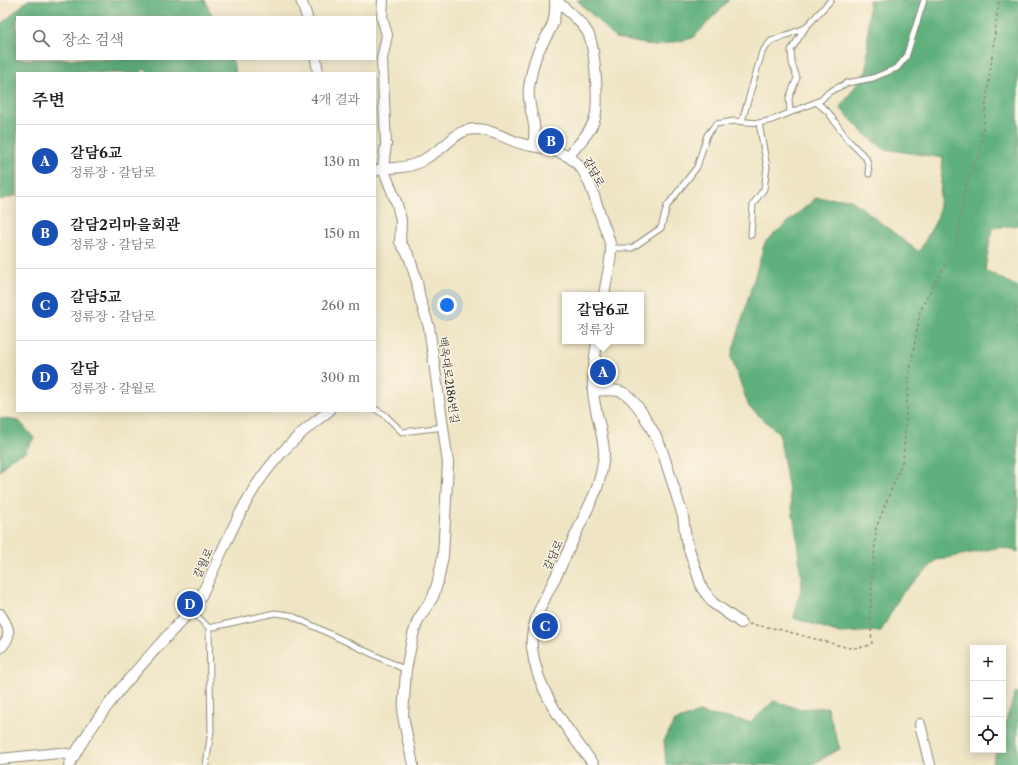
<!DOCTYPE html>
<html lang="ko">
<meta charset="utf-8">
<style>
body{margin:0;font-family:"Libre Caslon Text","Noto Serif KR",serif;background:#f2f2f2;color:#202124}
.controls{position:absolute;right:12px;bottom:12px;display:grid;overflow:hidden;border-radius:0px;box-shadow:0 2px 10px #0003}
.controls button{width:36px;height:36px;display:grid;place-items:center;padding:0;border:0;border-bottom:1px solid #e0e0e0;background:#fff;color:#202124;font:20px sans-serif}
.you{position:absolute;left:447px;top:305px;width:14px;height:14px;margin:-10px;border:3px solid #fff;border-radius:50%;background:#1a73e8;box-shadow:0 0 0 6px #1a73e833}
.badge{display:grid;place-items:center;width:26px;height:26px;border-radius:50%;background:#c8321e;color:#fff;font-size:13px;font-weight:700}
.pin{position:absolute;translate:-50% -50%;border:2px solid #fff;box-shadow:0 1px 4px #0006}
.popup{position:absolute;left:562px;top:292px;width:82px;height:52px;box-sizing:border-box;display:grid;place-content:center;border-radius:0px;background:#fff;filter:drop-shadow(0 1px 3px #0005);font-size:13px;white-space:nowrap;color:#757577}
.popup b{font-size:15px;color:#202124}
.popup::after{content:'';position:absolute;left:50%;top:100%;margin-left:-8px;border:8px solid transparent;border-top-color:#fff}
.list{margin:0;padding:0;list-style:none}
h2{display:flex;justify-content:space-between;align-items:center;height:52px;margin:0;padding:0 16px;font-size:17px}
h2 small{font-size:13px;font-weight:400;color:#757577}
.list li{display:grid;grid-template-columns:26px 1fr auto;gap:12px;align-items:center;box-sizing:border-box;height:72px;padding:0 16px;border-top:1px solid #e0e0e0}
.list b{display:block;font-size:15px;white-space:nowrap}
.list p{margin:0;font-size:13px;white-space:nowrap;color:#757577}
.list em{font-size:13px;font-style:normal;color:#757577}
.icon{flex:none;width:22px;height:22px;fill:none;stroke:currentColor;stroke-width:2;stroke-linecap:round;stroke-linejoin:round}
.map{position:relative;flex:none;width:1018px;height:765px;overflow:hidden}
.search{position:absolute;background:#fff;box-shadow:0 2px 10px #0003;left:16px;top:16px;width:360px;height:44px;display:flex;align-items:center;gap:10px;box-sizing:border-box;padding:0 14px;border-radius:0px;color:#757577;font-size:15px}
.panel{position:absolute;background:#fff;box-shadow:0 2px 10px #0003;left:16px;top:72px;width:360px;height:340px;border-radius:0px}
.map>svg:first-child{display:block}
.forest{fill:#60b07d;stroke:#466e54}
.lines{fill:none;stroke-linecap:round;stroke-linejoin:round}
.service-casing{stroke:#8d8878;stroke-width:7}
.minor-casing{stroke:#8d8878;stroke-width:12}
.path{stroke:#8d8878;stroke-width:1.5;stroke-dasharray:3 3;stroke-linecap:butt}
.service{stroke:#fff;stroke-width:5}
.minor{stroke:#fff;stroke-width:10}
.labels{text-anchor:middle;stroke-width:3;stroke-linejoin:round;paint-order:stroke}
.street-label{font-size:11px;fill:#2b2b2b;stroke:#fcf5e5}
</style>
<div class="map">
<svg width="1018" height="765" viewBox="0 0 1018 765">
<rect width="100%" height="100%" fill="#fcf5e5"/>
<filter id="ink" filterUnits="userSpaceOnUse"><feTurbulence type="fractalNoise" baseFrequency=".025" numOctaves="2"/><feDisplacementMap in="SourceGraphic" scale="8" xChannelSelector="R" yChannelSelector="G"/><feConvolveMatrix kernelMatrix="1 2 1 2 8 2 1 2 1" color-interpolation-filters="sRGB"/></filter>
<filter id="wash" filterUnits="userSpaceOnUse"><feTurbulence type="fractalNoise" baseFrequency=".012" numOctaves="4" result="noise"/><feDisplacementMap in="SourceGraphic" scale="16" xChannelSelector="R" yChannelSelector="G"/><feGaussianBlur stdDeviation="0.9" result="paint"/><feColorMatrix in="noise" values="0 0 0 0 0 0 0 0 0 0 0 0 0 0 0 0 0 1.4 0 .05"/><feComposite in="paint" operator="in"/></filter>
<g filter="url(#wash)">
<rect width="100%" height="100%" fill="#efe5c5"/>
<!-- forest -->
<path class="forest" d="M28,0h177l8,17h-196v42h215l4,14h-86l-7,-4 -2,4h-124v122l-17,5v-175z
M577,0h152l-36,38 -38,8 -40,-8z
M869,0h149v225l-26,3 -7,42 33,17v265l-17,-5 -64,13 -35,33 -21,38 -41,2 -46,-15 8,-33 -6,-53 -17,-99 -30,-26 -18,-50 34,-115 51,-44 34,1 69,53 19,-35 5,-59 -59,-9 -18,-14 -26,-27 27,-38z
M0,418l19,3 15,17 -9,14 -15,7 -10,12z
M1015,692l3,1v72h-26l5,-15h6v-19z
M774,701l27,8 26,-2 13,42 -29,16h-145l-2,-25 11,-19 24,-8 52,9z"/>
</g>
<g filter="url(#ink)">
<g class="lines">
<!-- service casing -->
<g class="service-casing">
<path id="service" d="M816,102l12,10 20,28 18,18 2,6 1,10
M790,112l-1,-14 8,-20 -5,-15 -1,-13 15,-23 25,-27
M742,121l20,-69 9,-11 34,-13
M751,235l2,-31 11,-15 3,-22 -8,-44
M611,248h21l29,-20 6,-22 30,-39 10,-32 9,-11 18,-3 25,2 13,-3 49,-20 8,-8 18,-9 26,-5 24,-10 9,-11 18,-57
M375,409l10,6 17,17 42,-5
M191,610l18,18 66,-15 15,2 116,55
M206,765l5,-34 -2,-103"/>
</g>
<!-- minor casing -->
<g class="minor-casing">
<path id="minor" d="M301,0l6,17
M383,0l-1,18 5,17 -5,24 4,85 -3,24 14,36 4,16 -1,22 9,14 8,26 3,17 9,28 19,136 -5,93 -5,25 -5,16 -15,23 -5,15 -7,35 -3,46 10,49
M555,0c2,28 -8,32 -18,54 -4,10 -6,21 -8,33 -3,22 11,37 3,59 50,8 53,22 68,68 3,10 10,24 11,35 0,15 -5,31 -7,46
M556,0c10,10 25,20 32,33 7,14 11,69 7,85 -4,14 -17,26 -26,38
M316,59l2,14
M375,171c15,-5 30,-1 45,-9 8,-5 18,-11 25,-17 11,-9 16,-16 32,-16 19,1 36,15 55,17
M593,391c9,0 23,-3 31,2 13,7 32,42 38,57l21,66 3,24 16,48 11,15 28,20
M0,614c9,13 13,23 0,34
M920,724l10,41
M0,759l59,-6 15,2
M69,765c31,-59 78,-106 122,-155l10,-14c16,-32 29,-66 47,-97 20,-36 48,-64 81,-88
M594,765c-26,-35 -57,-72 -62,-117 -3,-27 17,-56 28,-80 12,-26 24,-51 36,-77 4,-12 7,-24 8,-37 0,-21 -10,-42 -11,-64 -1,-16 2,-33 4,-49"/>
</g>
<!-- path -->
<path class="path" d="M749,624l29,5 71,19 16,-1 7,-4 -2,-29 6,-86 27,-68 6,-84 11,-64 5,-12 31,-53 9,-60 15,-35 19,-152"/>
<!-- service -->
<use href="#service" class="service"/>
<!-- minor -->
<use href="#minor" class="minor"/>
</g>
</g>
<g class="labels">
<!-- street labels -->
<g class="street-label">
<text transform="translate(594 172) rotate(61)" y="4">갈담로</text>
<text transform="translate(449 380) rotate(82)" y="4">백옥대로2186번길</text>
<text transform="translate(553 555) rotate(-65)" y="4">갈담로</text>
<text transform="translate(203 563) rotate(-65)" y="4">갈월로</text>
</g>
</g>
</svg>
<div class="controls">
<button>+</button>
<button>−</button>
<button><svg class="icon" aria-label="locate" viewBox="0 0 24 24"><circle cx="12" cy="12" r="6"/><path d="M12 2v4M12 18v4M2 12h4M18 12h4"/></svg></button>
</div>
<div class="you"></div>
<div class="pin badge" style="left:603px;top:372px;background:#1a4fb4">A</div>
<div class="popup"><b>갈담6교</b>정류장</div>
<div class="pin badge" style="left:551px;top:141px;background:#1a4fb4">B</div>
<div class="pin badge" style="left:545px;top:626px;background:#1a4fb4">C</div>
<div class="pin badge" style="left:190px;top:604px;background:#1a4fb4">D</div>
<div class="search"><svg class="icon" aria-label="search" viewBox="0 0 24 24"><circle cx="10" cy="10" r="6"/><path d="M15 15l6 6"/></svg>장소 검색</div>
<section class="panel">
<h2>주변<small>4개 결과</small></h2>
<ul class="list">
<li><span class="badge" style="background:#1a4fb4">A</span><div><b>갈담6교</b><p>정류장 · 갈담로</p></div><em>130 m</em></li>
<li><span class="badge" style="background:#1a4fb4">B</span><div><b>갈담2리마을회관</b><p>정류장 · 갈담로</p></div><em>150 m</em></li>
<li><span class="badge" style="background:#1a4fb4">C</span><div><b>갈담5교</b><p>정류장 · 갈담로</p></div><em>260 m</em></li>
<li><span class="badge" style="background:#1a4fb4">D</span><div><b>갈담</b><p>정류장 · 갈월로</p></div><em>300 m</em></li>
</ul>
</section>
</div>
